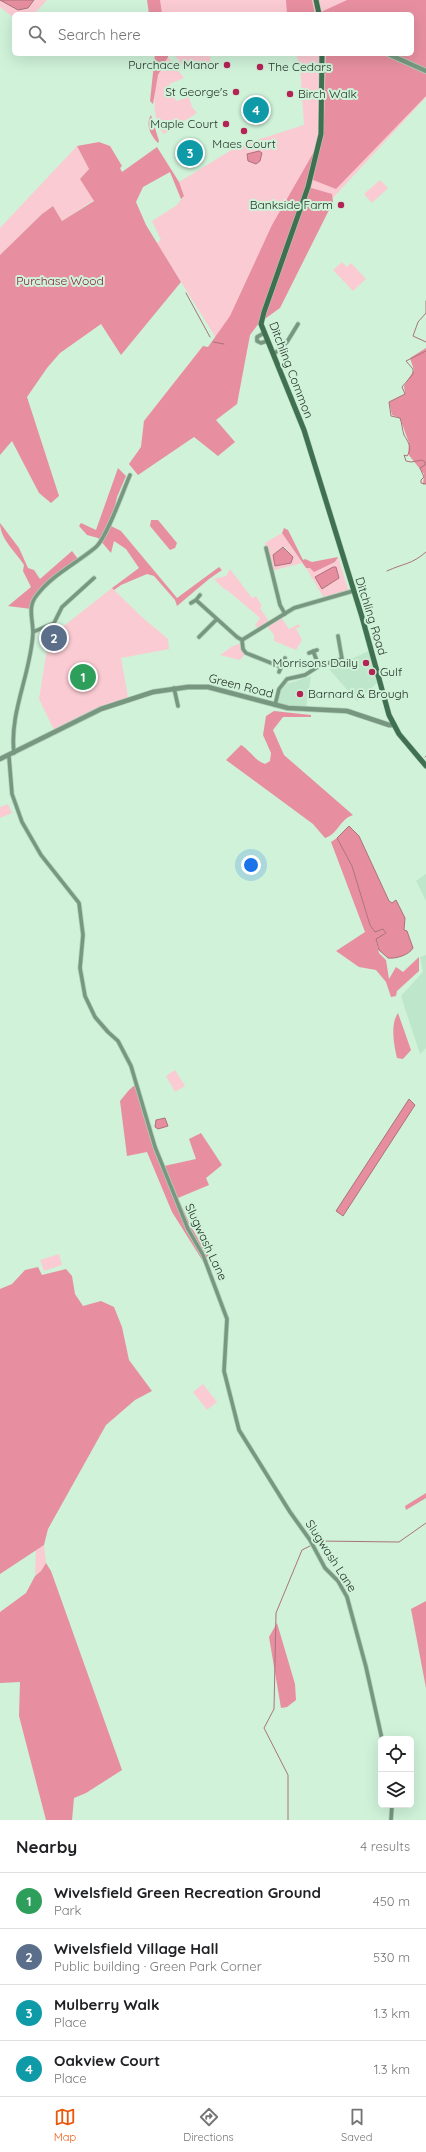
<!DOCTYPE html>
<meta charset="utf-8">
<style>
body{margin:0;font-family:Quicksand,sans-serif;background:#f2f2f2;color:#202124}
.controls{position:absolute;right:12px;bottom:12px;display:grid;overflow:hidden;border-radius:6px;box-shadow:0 4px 16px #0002}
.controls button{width:36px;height:36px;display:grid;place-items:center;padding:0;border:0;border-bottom:1px solid #e0e0e0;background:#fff;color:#202124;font:20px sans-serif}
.you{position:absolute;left:251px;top:865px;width:14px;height:14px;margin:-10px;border:3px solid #fff;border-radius:50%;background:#1a73e8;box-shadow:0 0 0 6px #1a73e833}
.badge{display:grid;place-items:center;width:26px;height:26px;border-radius:50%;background:#ea580c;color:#fff;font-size:13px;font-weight:700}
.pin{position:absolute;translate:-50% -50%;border:2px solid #fff;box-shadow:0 1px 4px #0006}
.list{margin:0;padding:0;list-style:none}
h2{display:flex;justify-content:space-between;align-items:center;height:52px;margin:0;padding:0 16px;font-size:17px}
h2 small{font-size:13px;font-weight:400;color:#757577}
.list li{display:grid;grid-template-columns:26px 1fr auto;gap:12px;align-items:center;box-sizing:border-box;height:56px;padding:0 16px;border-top:1px solid #e0e0e0}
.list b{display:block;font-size:15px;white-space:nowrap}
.list p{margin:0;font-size:13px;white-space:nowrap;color:#757577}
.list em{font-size:13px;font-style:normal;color:#757577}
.icon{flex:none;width:22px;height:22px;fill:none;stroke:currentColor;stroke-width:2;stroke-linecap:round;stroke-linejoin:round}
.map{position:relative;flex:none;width:426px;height:1820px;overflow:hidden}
.search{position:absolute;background:#fff;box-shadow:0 4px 16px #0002;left:12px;right:12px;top:12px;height:44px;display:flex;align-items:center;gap:10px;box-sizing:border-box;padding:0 14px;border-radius:6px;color:#757577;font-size:15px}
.sheet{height:276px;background:#fff}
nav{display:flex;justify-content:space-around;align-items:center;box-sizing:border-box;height:56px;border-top:1px solid #e0e0e0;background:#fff;font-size:11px;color:#757577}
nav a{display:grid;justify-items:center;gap:2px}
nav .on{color:#ea580c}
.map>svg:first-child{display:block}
.built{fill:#bee6ca}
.green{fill:#fbcbd3;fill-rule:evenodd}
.forest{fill:#e78fa0}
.water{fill:#e68e9f;stroke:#ac727c}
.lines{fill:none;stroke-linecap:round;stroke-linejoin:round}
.stream{stroke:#ac727c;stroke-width:1}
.minor-casing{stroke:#b0cfb9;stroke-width:5}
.tertiary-casing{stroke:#b0cfb9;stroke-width:6}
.secondary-casing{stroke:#b0cfb9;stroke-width:6}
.minor{stroke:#779780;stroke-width:3.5}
.tertiary{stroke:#779780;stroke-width:4.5}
.secondary{stroke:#3f7050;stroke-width:5}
.poi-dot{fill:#b32353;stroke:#cff2d9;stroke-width:1.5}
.labels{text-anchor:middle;stroke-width:4;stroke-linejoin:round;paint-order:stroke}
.poi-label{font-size:12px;fill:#253229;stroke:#cff2d9;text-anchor:end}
.park-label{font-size:12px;fill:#831c3c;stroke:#cff2d9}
.street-label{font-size:12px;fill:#253229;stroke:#cff2d9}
</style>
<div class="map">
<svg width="426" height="1820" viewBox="0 0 426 1820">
<rect width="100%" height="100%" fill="#cff2d9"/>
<!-- built -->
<path class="built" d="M369,651l8,32 -20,18 -28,-32z
M311,676l-5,32 -28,-4 2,-15 7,-7 3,1z
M426,874v27l-10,-20z
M426,955v93l-6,6 -19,-58 22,-24 -3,-15z"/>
<!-- green -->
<path class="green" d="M0,0h47l-13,14h-20v4l-14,-11z
M157,0h269v97l-94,102 -82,136 -13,69 -99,71 -9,-11 12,-17 3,-26 59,-75 5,2 8,-10 -59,-95 4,-3 -9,-19 25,-16 7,-9 -5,-14 59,-36 66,-21 -4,-58 -4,-13h116v-40h-253z
M174,54h35l2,8 -19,6 -2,-4 -7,2z
M168,57l16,21 -15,6 7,17 13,-4 3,10 5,6 -33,21c-12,-13 -11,-41 -6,-58 2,-6 7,-13 10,-19z
M77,146l12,23 -9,10 14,21 -32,21 -9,-15 -11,8 -42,41v-27z
M380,180l8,8 -16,15 -8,-9z
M342,262l5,5 4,-4 15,16 -13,12 -20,-21z
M282,533l20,30 -31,8 -6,-28zM281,547h4l8,10 -2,6 -16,3 -2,-11z
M338,557l11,35 -25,6 -18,-30 29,-5z
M230,569l22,29 4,-2 6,10 -2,2 10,15 11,-6 8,12 10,-5 1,3 -4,1 6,12 -6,10 -22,-9v-6l-7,-9 -7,4 -5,-5 5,-7 -33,-28 -3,-1 -10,-10 12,-3z
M112,588l31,30 25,21 1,10 -48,9 7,39 -52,21 -22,12 -15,-31 8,-50 -5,-7 3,-4 20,-13z
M242,643l4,10 -6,7 -20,-5 13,-9z
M8,804l4,9 -12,5v-11z
M175,1070l10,16 -10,6 -9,-16z
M59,1254l3,11 -18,6 -4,-11z
M203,1384l14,18 -10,8 -14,-18z
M44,1545l2,18 -5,8 -6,4 1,-25z"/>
<!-- forest -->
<path class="forest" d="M147,0h13l2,14h-13z
M286,0h26l3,14h-28z
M347,0h79v96l-90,93 -23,-9 11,-63 2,-63h86v-40h-90l-1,-2z
M155,54h13v3l-10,18 -5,29 -3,-3z
M151,115l8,26 -1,2c-7,-7 -13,-18 -7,-28z
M99,142l11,4 12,20 -2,2 2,4 35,-25 22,35 5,14 -3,3 -11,-27 -27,15 -7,15 10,23 35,57 -60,73 -20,-31 -41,29 -13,15 -20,29 32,99 -8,7 -12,-10 -27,-52 -12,14v-200l42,-41 11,-8 9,15 32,-20 -14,-22 9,-10 -12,-23z
M319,143l-11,44 24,7 1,8 -53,106 -21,15 -9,12 -13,69 -21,16 19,22 -17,14 -24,-19 -56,38 -9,-11 12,-17 3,-26 59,-75 5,1 22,-31 42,-91z
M426,348v136l-3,1 1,-11 -16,-20 1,-11 -9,-25 -8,-3 -3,-13 16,-8 -1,-8 10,-16 -4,-12z
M118,468l8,8 -9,21 -6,29 10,5 56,67 42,-31 3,3 -13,9 -32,27 -2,-6 -21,-24 -7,-2 -26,11 -7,5 -2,-2 27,-20 -13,-19 -12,-8 -3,12 -13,-15 -11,-3 -8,-9 2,-3 15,7z
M151,520h7l19,23 -2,5 -5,2 -20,-24z
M0,523l19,25 9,20 6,2 6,9 32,-28 6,8 -41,36 -6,14 -23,-3 23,-19 -8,-16 1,-6c-8,-13 -24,-26 -24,-42z
M284,528l4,2 15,30 2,-1 7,3 26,-5 -3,5 -21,10 -4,-4h-4l-24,-35z
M274,711l37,4v2h-28l-10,13 11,25 69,60c-13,4 -16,20 -28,23l-12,-14 -87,-64 15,-15c10,6 12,14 24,19l5,-3 1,-8 -8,-18 3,-19z
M337,838l15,28 18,59 5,7 9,-3 2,4 -10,7 3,13 7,7 3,19 7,-12 7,5 16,-15v14l-22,20 -1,5 -5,1 -5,-15 -10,-12 -17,-3 -23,-16 29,-19 -34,-90z
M398,1013l13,37 -8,9 -6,-1c-3,-13 -7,-34 1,-45z
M136,1084l10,38 18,44 32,-7 -7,-20 12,-6 21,32 -16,13 3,7 -31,13 13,29 21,34 -8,2 -32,-51 -25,-60 -20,4 -7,-55 9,-11z
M38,1267l4,8 24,-6 6,7 3,18 8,12 18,-5 13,6 8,20 7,33 23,31 -17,9 -29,25 -58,104 -4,16 -44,29v-285l12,-5 13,-14z
M426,1493v5l-20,12 -1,-4z
M46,1563l5,8 71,199 -36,23 -12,5 -2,22h-26l-27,-104 1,-34 -20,1v-71l26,-19 9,-17 6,-5z
M426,1601v87l-15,-79z
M277,1623l18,61 1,16 -9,7 -6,1 -12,-71z"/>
<!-- water -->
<path class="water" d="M0,0h34l-6,8 -10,2z
M259,151l3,2 -2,8 -4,3 -8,-3 -1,-7z
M283,547l10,10 -2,6 -16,3 -2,-11z
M333,567h3l3,11 -17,11 -7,-12z
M349,826l10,10 30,65 3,2 4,-3 9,18 -1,12 3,1 6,17c-4,7 -17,11 -25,10l-9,-8 -3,-11 10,-6 -3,-4 -8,3 -5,-7 -18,-59 -15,-28z
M409,1099l6,6 -72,111 -7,-5z
M165,1118l3,8 -10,3 -3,-2 1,-7z"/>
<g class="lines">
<!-- stream -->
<path class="stream" d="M186,293l24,44
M426,301v12l-8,9 -5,14 13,6
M213,342l11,2
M426,351l-20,10 7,8v5l-11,13 3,7 -16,8 2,14 9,2c2,5 2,11 4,17 4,7 9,13 3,21l-3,-1 2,6 5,1 11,-2 3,2v3l-5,3 4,9 -3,3v3l5,1
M387,571c17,-8 24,-6 39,-19
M425,757l1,-1
M314,1543l4,-2 81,1 27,-19
M288,1820v-45l-24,-47 10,-19 2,-96 26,-63 8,-4"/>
<!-- minor casing -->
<g class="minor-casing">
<path id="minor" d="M264,333l-7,4v4l4,2 6,-2
M274,354l13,-12 11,-18
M266,548l14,57 5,9
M196,600l41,37 5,3 1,9 3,4 35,14
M191,603l5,-3 4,-5
M33,632l21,-9 8,-16 32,-29
M199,637l18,-18
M242,640l52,-32 59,-17
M313,651l6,15
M309,653l8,-3
M279,672l6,-14
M174,688l4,18
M275,705l4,-16 8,-10 18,-4 14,-9 23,-7 -4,-23
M14,753c-5,-40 17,-80 19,-120 0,-14 -6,-26 4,-38 15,-20 40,-32 59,-48 11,-10 27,-56 34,-72
M9,757l3,37 10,28 19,33 38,48 4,32 -3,33 5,28 10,21 13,15 10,9 13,25 24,81 33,82 15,26 24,64 -3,52 15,59 51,82 20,28 15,28 13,13 9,16 19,70 16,72
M391,1820l1,-15"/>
</g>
<!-- tertiary casing -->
<g class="tertiary-casing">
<path id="tertiary" d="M388,54l38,17
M0,759l101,-50 52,-17 35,-5h20l80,21 59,3 42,14h4"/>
</g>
<!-- secondary casing -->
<g class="secondary-casing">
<path id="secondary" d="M316,0l3,14
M322,54l-1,80 -13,53 -44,125 -3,12 43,106 58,187 27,98 10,19 27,32"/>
</g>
<!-- minor -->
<use href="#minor" class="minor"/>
<!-- tertiary -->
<use href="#tertiary" class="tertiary"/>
<!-- secondary -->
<use href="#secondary" class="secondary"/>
</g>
<!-- markers -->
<g class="poi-dot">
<circle cx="227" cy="65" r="4"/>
<circle cx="260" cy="67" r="4"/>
<circle cx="236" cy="92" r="4"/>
<circle cx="290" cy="94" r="4"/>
<circle cx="226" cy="124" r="4"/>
<circle cx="244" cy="131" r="4"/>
<circle cx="341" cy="205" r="4"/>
<circle cx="366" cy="663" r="4"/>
<circle cx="372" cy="672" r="4"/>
<circle cx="300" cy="694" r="4"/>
</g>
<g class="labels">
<!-- poi labels -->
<g class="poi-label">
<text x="219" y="69">Purchace Manor</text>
<text x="268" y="71" text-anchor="start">The Cedars</text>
<text x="228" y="96">St George's</text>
<text x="298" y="98" text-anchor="start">Birch Walk</text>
<text x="218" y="128">Maple Court</text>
<text x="244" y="148" text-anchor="middle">Maes Court</text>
<text x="333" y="209">Bankside Farm</text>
<text x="358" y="667">Morrisons Daily</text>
<text x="380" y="676" text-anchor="start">Gulf</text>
<text x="308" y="698" text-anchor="start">Barnard &amp; Brough</text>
</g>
<!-- park labels -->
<g class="park-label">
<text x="60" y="285">Purchase Wood</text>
</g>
<!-- street labels -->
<g class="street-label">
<text transform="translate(291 370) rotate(69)" y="4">Ditchling Common</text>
<text transform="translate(371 616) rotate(73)" y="4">Ditchling Road</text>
<text transform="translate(241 686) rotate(14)" y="4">Green Road</text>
<text transform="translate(206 1242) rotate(65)" y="4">Slugwash Lane</text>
<text transform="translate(331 1556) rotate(57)" y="4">Slugwash Lane</text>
</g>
</g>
</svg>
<div class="controls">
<button><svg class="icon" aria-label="locate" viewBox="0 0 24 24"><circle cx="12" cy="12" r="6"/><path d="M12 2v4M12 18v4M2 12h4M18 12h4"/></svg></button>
<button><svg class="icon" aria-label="layers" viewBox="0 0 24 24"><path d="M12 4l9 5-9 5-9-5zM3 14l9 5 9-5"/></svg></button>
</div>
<div class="you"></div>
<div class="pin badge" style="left:83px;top:677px;background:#2e9e5b">1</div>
<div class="pin badge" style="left:54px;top:638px;background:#5c6f8a">2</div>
<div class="pin badge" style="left:190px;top:153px;background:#0f9aa8">3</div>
<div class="pin badge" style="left:256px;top:110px;background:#0f9aa8">4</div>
<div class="search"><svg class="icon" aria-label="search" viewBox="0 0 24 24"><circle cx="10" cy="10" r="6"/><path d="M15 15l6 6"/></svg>Search here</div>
</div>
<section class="sheet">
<h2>Nearby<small>4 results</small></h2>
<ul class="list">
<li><span class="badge" style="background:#2e9e5b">1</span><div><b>Wivelsfield Green Recreation Ground</b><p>Park</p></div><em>450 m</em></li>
<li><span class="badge" style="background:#5c6f8a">2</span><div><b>Wivelsfield Village Hall</b><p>Public building · Green Park Corner</p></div><em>530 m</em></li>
<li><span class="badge" style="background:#0f9aa8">3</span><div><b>Mulberry Walk</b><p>Place</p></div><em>1.3 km</em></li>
<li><span class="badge" style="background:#0f9aa8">4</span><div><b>Oakview Court</b><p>Place</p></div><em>1.3 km</em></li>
</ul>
</section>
<nav>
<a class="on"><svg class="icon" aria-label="map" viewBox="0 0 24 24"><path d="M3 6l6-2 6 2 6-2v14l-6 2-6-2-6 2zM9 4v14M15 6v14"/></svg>Map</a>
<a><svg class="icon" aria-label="directions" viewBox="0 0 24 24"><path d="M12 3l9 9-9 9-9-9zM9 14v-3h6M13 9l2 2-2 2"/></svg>Directions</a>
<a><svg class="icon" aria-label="saved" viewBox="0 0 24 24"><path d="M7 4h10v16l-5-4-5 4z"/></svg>Saved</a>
</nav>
